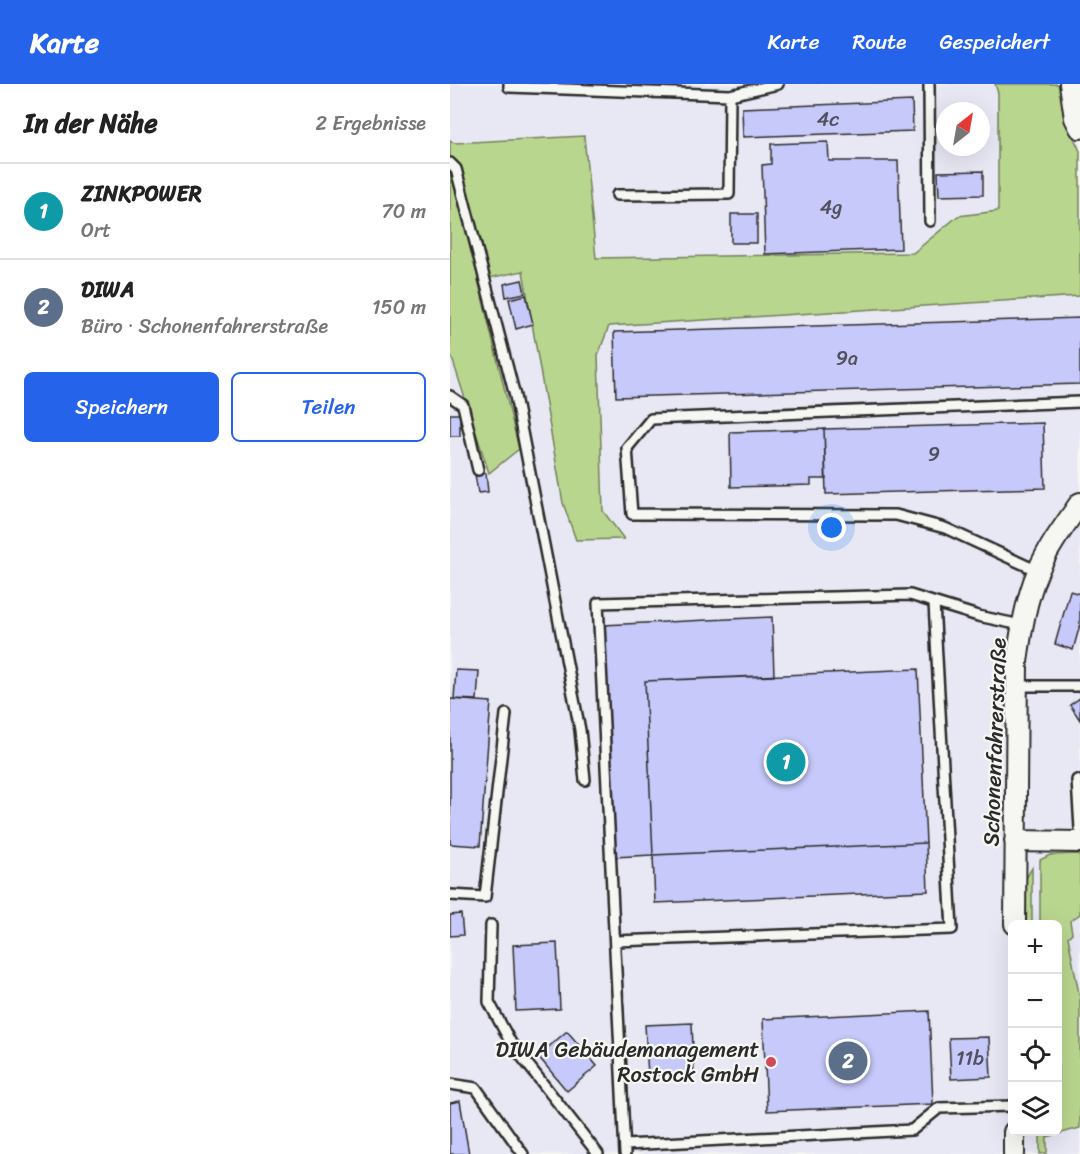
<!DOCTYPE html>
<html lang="de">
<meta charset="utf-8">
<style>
body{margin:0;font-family:Sriracha,sans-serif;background:#f2f2f2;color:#222}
.controls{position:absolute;right:18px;bottom:18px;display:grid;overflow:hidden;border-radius:9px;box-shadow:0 6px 24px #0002}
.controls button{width:54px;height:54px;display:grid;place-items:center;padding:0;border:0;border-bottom:2px solid #e0e0e0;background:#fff;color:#222;font:30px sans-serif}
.compass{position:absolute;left:486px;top:18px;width:54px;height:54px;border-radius:50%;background:#fff;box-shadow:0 6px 24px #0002;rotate:31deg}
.you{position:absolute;left:382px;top:444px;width:21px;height:21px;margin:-15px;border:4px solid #fff;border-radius:50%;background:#1a73e8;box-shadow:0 0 0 9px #1a73e833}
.badge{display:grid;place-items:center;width:39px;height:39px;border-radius:50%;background:#2563eb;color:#fff;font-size:20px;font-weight:700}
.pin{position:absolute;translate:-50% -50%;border:3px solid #fff;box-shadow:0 2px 6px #0006}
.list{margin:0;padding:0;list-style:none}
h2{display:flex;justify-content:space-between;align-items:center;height:78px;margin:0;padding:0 24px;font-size:26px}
h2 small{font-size:20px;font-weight:400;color:#767676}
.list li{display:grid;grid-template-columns:39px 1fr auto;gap:18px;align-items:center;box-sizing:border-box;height:96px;padding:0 24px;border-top:2px solid #e0e0e0}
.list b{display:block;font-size:22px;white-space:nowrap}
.list p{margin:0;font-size:20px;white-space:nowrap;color:#767676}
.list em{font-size:20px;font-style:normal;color:#767676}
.actions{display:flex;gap:12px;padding:18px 24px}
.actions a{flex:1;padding:14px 0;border:2px solid #2563eb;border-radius:9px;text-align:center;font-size:21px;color:#2563eb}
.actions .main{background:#2563eb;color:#fff}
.icon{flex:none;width:33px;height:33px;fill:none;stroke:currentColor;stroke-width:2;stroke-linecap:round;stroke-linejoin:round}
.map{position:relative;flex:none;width:630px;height:1070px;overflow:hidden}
header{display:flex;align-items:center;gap:36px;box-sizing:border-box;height:84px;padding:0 30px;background:#2563eb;color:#fff}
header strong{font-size:28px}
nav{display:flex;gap:33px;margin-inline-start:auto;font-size:21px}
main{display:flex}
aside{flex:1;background:#fff}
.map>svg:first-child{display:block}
.built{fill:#e8e8f5;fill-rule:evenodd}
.green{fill:#b9d68e;stroke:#72805c;stroke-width:1.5}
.building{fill:#c7c9fb;stroke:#2b2b2b;stroke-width:1.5}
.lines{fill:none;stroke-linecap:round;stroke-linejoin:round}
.lane-casing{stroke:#2b2b2b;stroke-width:14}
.street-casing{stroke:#2b2b2b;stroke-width:24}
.lane{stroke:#f6f6f2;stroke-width:9}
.street{stroke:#f6f6f2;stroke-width:20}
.poi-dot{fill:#d1495b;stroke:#f6f6f2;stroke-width:2}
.labels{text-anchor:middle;stroke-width:4.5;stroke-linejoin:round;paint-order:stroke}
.number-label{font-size:20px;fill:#52525f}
.street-label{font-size:22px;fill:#2b2b2b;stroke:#f6f6f2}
.poi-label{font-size:22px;fill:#2b2b2b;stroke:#f6f6f2;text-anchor:end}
</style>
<header>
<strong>Karte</strong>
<nav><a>Karte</a><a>Route</a><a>Gespeichert</a></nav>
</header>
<main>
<aside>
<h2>In der Nähe<small>2 Ergebnisse</small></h2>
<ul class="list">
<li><span class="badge" style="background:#0f9aa8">1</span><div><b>ZINKPOWER</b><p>Ort</p></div><em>70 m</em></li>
<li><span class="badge" style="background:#5c6f8a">2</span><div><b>DIWA</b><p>Büro · Schonenfahrerstraße</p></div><em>150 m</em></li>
</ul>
<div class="actions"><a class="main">Speichern</a><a>Teilen</a></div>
</aside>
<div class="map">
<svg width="630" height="1070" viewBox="0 0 630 1070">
<rect width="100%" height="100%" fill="#f6f6f2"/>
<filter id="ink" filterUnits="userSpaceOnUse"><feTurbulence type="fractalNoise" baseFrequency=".0167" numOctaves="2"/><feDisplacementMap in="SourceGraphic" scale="12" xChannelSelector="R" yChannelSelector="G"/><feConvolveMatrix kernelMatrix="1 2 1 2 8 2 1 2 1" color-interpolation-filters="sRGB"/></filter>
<g filter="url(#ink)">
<!-- built -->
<path class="built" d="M0,0h630v1070h-630zM495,27h36v36h-36zM562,840h46v208h-46z"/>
<!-- green -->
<path class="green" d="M545,0h64l5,33 16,34v145l-471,30 -11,29 5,156 21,28 -48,1 -13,-37 -40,-232 -45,9 41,169 -30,24 -39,-121v-211l4,2 130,-7 12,122 317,-5 45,-37 40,-5v-118z
M630,770v60l-10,7 2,12 -4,4 12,62v129l-33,9v16l-7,1v-22h18v-208h-18v-64l10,-5z
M582,784v56h-7v-44z"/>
<!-- building -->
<path class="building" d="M462,17l1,30 -170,6 -1,-29z
M378,58l1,19h69l3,88 -136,5 -3,-89 9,-1v-20z
M533,87v24l-44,1 -1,-24z
M281,130h26v29h-26z
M72,196l3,13 -19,4 -2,-13z
M76,211l7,29 -17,5 -7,-30z
M630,234v66l-464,13 -2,-65z
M0,330h10v22h-10z
M593,339l2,65 -219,6 -2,-65z
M374,345l2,50h-15v6l-80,2 -1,-55z
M36,389l2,19 -10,1 -3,-19z
M620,507l10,3v31l-7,25 -18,-6z
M322,533l2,59 -129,5 8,174 -39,2 -11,-232z
M468,585l8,174 -273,12 -8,-174z
M6,586l23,1 -2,29 -23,-1z
M630,614v22l-10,-15z
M0,615l41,3 -11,144 -30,-2z
M476,759l2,48 -273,12 -2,-48z
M11,830l2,21 -13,1v-21z
M107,859l3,66 -44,2 -3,-66z
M479,927l4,93 -166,7 -4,-92z
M242,939l2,51 -46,2 -3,-51z
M117,947l30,35 -30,25 -29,-35z
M539,953l2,40 -40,2 -2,-41z
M10,1017l9,53h-19v-51z"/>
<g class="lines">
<!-- lane casing -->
<g class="lane-casing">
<path id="lane" d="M59,0v3l221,8 48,-11
M479,0l1,137
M0,79l6,6 59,227 65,334 5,50
M167,111l112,-1 1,-99
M0,312l13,9 15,65
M588,487l-93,-43 -49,-13 -264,-1 -5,-66 24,-29 429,-17
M567,602h63
M627,696l3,49
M0,811l35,2 21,-183
M41,841l-2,77 22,41 87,111
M165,857l337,-12 -18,-326
M0,1000l26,4 47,66
M175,1061l287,-15 27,-22 73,-2
M175,1070l-27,-551 312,-8 68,21 43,9"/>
</g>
<!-- street casing -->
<g class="street-casing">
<path id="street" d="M620,0l5,34 5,10
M565,757l65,1
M565,840l2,-262c4,-31 9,-62 21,-91 11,-25 27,-46 42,-68
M564,1070v-22"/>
</g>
<!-- lane -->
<use href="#lane" class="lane"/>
<!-- street -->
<use href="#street" class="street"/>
</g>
</g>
<!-- markers -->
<circle class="poi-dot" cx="321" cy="978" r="6"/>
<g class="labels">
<!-- number labels -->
<g class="number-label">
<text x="378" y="42">4c</text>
<text x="381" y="130">4g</text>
<text x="397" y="281">9a</text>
<text x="484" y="377">9</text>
<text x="520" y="981">11b</text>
</g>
<!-- street labels -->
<g class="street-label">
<text transform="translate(544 658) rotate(-88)" y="8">Schonenfahrerstraße</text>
</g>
<!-- poi labels -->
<g class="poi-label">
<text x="309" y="973">DIWA Gebäudemanagement<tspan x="309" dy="25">Rostock GmbH</tspan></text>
</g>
</g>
</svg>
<div class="controls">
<button>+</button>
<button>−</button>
<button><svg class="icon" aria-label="locate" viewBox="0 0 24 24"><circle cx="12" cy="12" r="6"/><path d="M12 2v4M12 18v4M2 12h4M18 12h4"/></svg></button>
<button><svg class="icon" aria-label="layers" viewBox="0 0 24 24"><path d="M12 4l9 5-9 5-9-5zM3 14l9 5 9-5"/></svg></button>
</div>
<svg class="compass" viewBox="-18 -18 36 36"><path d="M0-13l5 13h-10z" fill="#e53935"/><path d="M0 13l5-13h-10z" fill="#767676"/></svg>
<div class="you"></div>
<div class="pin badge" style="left:336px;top:678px;background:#0f9aa8">1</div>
<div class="pin badge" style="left:398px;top:977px;background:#5c6f8a">2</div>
</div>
</main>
